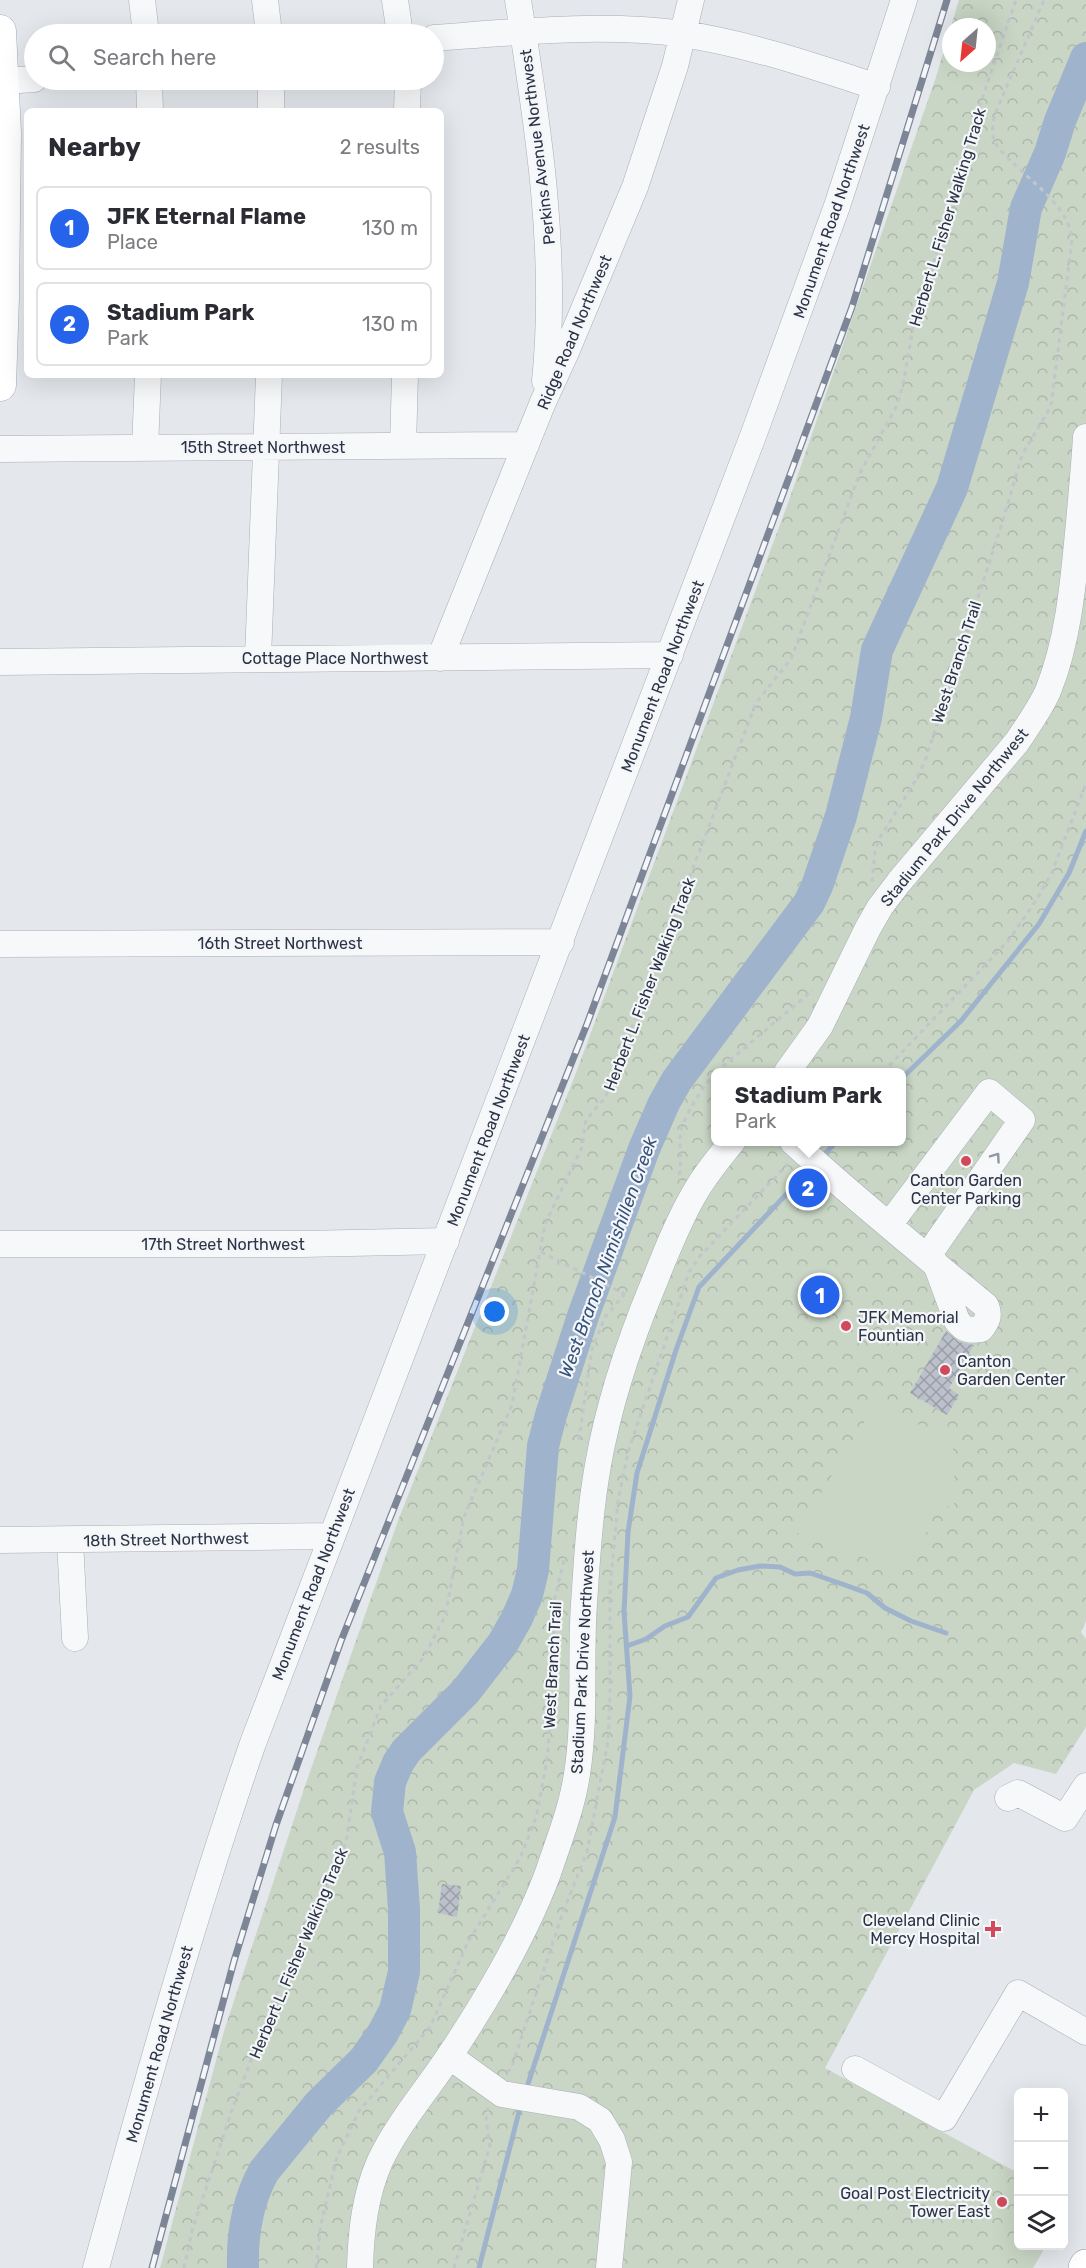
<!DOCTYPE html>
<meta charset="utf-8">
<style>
body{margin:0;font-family:Rubik,sans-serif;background:#f7f7f7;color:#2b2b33}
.controls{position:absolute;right:18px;bottom:18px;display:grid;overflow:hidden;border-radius:9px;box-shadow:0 6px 24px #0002}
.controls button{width:54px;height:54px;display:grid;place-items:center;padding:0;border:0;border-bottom:2px solid #e1e1e2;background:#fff;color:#2b2b33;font:30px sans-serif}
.compass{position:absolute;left:942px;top:18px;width:54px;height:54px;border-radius:50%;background:#fff;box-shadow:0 6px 24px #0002;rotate:207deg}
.you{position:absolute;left:495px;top:1312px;width:21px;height:21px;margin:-15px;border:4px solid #fff;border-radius:50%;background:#1a73e8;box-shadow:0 0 0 9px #1a73e833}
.badge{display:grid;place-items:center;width:39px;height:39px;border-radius:50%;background:#2563eb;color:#fff;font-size:20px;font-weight:700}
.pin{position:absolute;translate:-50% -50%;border:3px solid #fff;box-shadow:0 2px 6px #0006}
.popup{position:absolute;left:711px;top:1068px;width:195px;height:78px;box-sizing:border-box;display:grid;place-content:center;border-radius:9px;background:#fff;filter:drop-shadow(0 2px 4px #0005);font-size:20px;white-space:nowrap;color:#7c7c81}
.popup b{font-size:22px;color:#2b2b33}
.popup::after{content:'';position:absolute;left:50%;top:100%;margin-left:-12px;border:12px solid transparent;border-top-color:#fff}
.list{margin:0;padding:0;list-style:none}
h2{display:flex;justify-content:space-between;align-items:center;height:78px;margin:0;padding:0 24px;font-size:26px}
h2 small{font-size:20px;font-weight:400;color:#7c7c81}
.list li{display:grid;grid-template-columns:39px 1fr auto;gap:18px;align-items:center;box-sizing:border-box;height:84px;margin:0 12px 12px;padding:0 12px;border:2px solid #e1e1e2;border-radius:9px}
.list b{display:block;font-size:22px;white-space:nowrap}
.list p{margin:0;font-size:20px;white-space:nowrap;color:#7c7c81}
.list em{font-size:20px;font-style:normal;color:#7c7c81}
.icon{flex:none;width:33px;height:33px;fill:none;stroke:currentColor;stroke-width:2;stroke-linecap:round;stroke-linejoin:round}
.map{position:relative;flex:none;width:1086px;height:2268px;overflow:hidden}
.search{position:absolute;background:#fff;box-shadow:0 6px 24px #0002;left:24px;top:24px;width:420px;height:66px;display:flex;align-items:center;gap:15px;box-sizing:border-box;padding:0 21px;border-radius:33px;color:#7c7c81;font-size:22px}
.panel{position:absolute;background:#fff;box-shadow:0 6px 24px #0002;left:24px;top:108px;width:420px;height:270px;border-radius:9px}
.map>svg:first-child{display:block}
.park{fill:url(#park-crowns);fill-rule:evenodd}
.garden{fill:#c9d6c5}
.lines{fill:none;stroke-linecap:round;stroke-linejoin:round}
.stream{stroke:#9fb4cc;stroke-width:5}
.river{stroke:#9fb4cc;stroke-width:32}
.building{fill:url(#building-cross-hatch)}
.minor-casing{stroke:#a9aeb7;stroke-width:27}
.major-casing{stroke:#a3abb8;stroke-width:33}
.highway-casing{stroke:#8b94a3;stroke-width:34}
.path{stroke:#c2c5cb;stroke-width:3;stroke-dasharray:4.5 4.5;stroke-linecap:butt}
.minor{stroke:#f7f8fa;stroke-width:26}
.major{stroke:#fff;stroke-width:32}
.highway{stroke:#fff;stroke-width:33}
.rail-casing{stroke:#7d8696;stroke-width:7}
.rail{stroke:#f4f6f9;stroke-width:4.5;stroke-dasharray:14;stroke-linecap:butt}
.oneway{stroke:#9196a0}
.poi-dot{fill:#d1495b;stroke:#f4f6f9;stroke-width:2}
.labels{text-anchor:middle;stroke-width:4.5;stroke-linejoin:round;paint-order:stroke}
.street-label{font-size:16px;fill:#2b3445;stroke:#f4f6f9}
.poi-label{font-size:16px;fill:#2b3445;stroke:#f4f6f9;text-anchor:start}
.water-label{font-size:18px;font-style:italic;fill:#34527a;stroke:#f4f6f9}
</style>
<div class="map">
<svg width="1086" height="2268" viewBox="0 0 1086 2268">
<defs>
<pattern id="park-crowns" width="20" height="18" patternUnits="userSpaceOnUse" patternTransform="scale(1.5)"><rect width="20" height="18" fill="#c9d6c5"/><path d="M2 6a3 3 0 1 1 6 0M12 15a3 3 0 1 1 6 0" fill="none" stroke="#adb8ab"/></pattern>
<pattern id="building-cross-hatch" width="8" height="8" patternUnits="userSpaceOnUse" patternTransform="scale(1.5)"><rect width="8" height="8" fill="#bbc0ca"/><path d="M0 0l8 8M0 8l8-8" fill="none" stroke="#989da6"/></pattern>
</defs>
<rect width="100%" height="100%" fill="#e4e7ec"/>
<!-- park -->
<path class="park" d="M959,0h127v1621l-5,11 5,7v88l-30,47 -42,-11 -40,27 -149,278 193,105v73h28l-13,22h-873l64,-237 81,-245 94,-268 175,-440 214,-575 148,-426zM951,27h36v36h-36zM715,1072h186v70h-186z"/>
<!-- garden -->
<path class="garden" d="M876,1403l77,39 2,61 -24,12 -8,30 -19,27 -107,-39z"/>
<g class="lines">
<!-- stream -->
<path class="stream" d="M901,1079l60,-58 78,-97 30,-51 17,-42
M822,1157l14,-15
M627,1646l19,-7 19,-13 23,-9 28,-39 22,-8 22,-4 20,1 15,7 15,-1 35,12 22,8 18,15 26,13 35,12
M526,2090l89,-273 15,-121 -6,-84 4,-80 9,-59 39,-123 23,-63 112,-119
M479,2268l42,-164"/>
<!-- river -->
<path class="river" d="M243,2268c-1,-33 5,-68 21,-97l55,-67 45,-44 19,-27 12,-23 9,-38v-63l-4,-57 -13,-40 3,-30 8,-19 8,-12 59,-59 38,-49 14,-25 10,-23 6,-25 10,-124 8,-31 32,-99 61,-167 20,-46 13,-23 132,-177 8,-17 24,-70 25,-98 11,-68 75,-162 61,-205 13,-75 24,-55 10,-32 26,-63"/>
</g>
<!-- building -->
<path class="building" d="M946,1331l13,11 15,3 -25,43 10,7 -12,20 -37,-22z
M442,1884l19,2 -4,31 -19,-4z"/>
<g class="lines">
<!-- minor casing -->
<g class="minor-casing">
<path id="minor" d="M142,0l4,34
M265,0l4,34
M395,0l5,34
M518,0c20,126 40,253 27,381
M434,38c81,-6 168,-15 249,-4 66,10 130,32 194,53
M149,80l1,31
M4,81l30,-2
M271,111v-31
M407,111l1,-31
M403,446l2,-71
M145,448l3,-73
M0,449l526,-4
M258,658l11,-283
M440,658l103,-256 23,-50 69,-165 40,-121 16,-66
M0,662l670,-7
M0,944l561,-2
M787,1072l33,-46 48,-98 12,-21 19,-25 118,-140c11,-17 23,-33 31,-51 20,-50 25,-105 30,-158 3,-32 6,-64 8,-96
M793,1142c62,57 128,110 193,164 4,10 1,15 -5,23 -11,2 -17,1 -24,-8l-21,-57
M889,1225l100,-133 33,28 -95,137
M0,1244h302l144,-3
M0,1540l331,-4
M70,1540l5,98
M1008,1798l10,-5 47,25 21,-32
M449,2056l53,38 77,13 21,13 12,20 7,22 -10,106
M855,2069l89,49 74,-125 68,39
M96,2268c48,-176 97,-352 157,-525l500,-1307 84,-230 67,-206
M360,2268c1,-37 5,-73 20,-107 18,-38 47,-71 70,-106 38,-57 74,-118 98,-182 11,-33 24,-65 29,-99 9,-57 3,-114 7,-170 3,-47 6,-94 14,-139 11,-63 31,-122 55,-180 12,-30 24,-61 40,-89 11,-20 25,-37 39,-54"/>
</g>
<!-- major casing -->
<g class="major-casing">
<path id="major" d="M0,31l5,102 -2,165 -3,87"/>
</g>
<!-- highway casing -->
<g class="highway-casing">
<path id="highway" d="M1085,2268l1,-2"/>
</g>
<!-- path -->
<path class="path" d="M872,882l3,-31 4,-12 34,-54 12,-24 79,-244 18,-62 29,-49 21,-166c-3,-33 -37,-55 -59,-77 -7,-7 -17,-15 -20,-26 -1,-7 0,-16 2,-23l49,-114
M716,1072l97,-82
M883,1072l126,-132 28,-41 15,-27 34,-88
M679,1175c4,-15 -1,-29 2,-44 2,-13 24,-48 34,-58
M541,1252l84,42
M579,1440l13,-91 13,-32 19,-22
M507,2072l4,-3 52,-157 24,-60 21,-111 2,-46v-103l8,-92 10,-48 61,-180 11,-16 88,-92
M184,2268l8,-37 41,-124 46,-119 42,-85 25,-61 11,-74 24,-62 43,-49 21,-41 19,-99 48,-112 33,-181 37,-77 4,-27 19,-22 151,-395 35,-44 68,-184 37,-68 7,-22 11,-63 18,-54 41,-143 43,-125
M316,2268l5,-44 16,-67 22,-46 71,-84 38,-85 52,-84 16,-40 11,-58 8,-100 -3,-50 12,-50
M454,2268l36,-123 -4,-25 2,-12"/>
<!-- minor -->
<use href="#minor" class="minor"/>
<!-- major -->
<use href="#major" class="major"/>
<!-- highway -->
<use href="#highway" class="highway"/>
<!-- rail casing -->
<g class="rail-casing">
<path id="rail" d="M152,2268l82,-307 42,-136 65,-184 246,-617 265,-717 95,-307"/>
</g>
<!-- rail -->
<use href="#rail" class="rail"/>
</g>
<!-- one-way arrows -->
<defs><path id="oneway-chevron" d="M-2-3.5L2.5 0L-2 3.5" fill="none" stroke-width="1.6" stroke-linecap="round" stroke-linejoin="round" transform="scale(1.5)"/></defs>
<use class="oneway" href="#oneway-chevron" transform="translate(996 1157) rotate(-55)"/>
<!-- markers -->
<g class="poi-dot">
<circle cx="966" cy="1161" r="6"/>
<circle cx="846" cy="1326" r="6"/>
<circle cx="945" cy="1370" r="6"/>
<path d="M990 1920h6v6h6v6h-6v6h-6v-6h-6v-6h6z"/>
<circle cx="1002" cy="2202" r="6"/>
</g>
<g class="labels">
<!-- street labels -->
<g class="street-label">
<text transform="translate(537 147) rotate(-97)" y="6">Perkins Avenue Northwest</text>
<text transform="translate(947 217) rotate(-73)" y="6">Herbert L. Fisher Walking Track</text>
<text transform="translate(831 221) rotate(-71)" y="6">Monument Road Northwest</text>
<text transform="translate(574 332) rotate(-67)" y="6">Ridge Road Northwest</text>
<text x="263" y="453">15th Street Northwest</text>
<text x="335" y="664">Cottage Place Northwest</text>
<text transform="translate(956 662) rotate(-72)" y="6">West Branch Trail</text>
<text transform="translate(662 676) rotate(-69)" y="6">Monument Road Northwest</text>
<text transform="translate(954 817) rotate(-51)" y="6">Stadium Park Drive Northwest</text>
<text x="280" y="949">16th Street Northwest</text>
<text transform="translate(649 984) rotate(-69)" y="6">Herbert L. Fisher Walking Track</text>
<text transform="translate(488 1130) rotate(-69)" y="6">Monument Road Northwest</text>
<text x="223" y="1250">17th Street Northwest</text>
<text transform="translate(166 1539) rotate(-1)" y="6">18th Street Northwest</text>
<text transform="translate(313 1584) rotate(-69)" y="6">Monument Road Northwest</text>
<text transform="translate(582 1662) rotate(-87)" y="6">Stadium Park Drive Northwest</text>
<text transform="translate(552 1665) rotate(-87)" y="6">West Branch Trail</text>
<text transform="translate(298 1953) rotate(-67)" y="6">Herbert L. Fisher Walking Track</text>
<text transform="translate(159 2044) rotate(-74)" y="6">Monument Road Northwest</text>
</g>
<!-- poi labels -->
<g class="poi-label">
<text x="966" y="1186" text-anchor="middle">Canton Garden<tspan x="966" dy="18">Center Parking</tspan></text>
<text x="858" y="1323">JFK Memorial<tspan x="858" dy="18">Fountian</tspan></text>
<text x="957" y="1367">Canton<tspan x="957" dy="18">Garden Center</tspan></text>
<text x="980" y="1926" text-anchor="end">Cleveland Clinic<tspan x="980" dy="18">Mercy Hospital</tspan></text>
<text x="990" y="2199" text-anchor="end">Goal Post Electricity<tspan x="990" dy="18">Tower East</tspan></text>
</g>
<!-- water labels -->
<g class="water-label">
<text transform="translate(608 1257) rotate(-70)" y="6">West Branch Nimishillen Creek</text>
</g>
</g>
</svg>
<div class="controls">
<button>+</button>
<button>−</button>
<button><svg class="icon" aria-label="layers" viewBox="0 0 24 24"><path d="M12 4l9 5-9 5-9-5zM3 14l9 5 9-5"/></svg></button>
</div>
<svg class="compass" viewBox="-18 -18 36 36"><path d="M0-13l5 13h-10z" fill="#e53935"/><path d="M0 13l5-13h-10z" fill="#7c7c81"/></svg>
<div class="you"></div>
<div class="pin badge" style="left:820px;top:1295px">1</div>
<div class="pin badge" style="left:808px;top:1188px">2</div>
<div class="popup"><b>Stadium Park</b>Park</div>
<div class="search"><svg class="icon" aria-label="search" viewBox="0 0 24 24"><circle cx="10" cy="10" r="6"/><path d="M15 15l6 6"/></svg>Search here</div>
<section class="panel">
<h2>Nearby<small>2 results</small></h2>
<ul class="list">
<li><span class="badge">1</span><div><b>JFK Eternal Flame</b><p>Place</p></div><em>130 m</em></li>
<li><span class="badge">2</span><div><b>Stadium Park</b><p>Park</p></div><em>130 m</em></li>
</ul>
</section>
</div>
